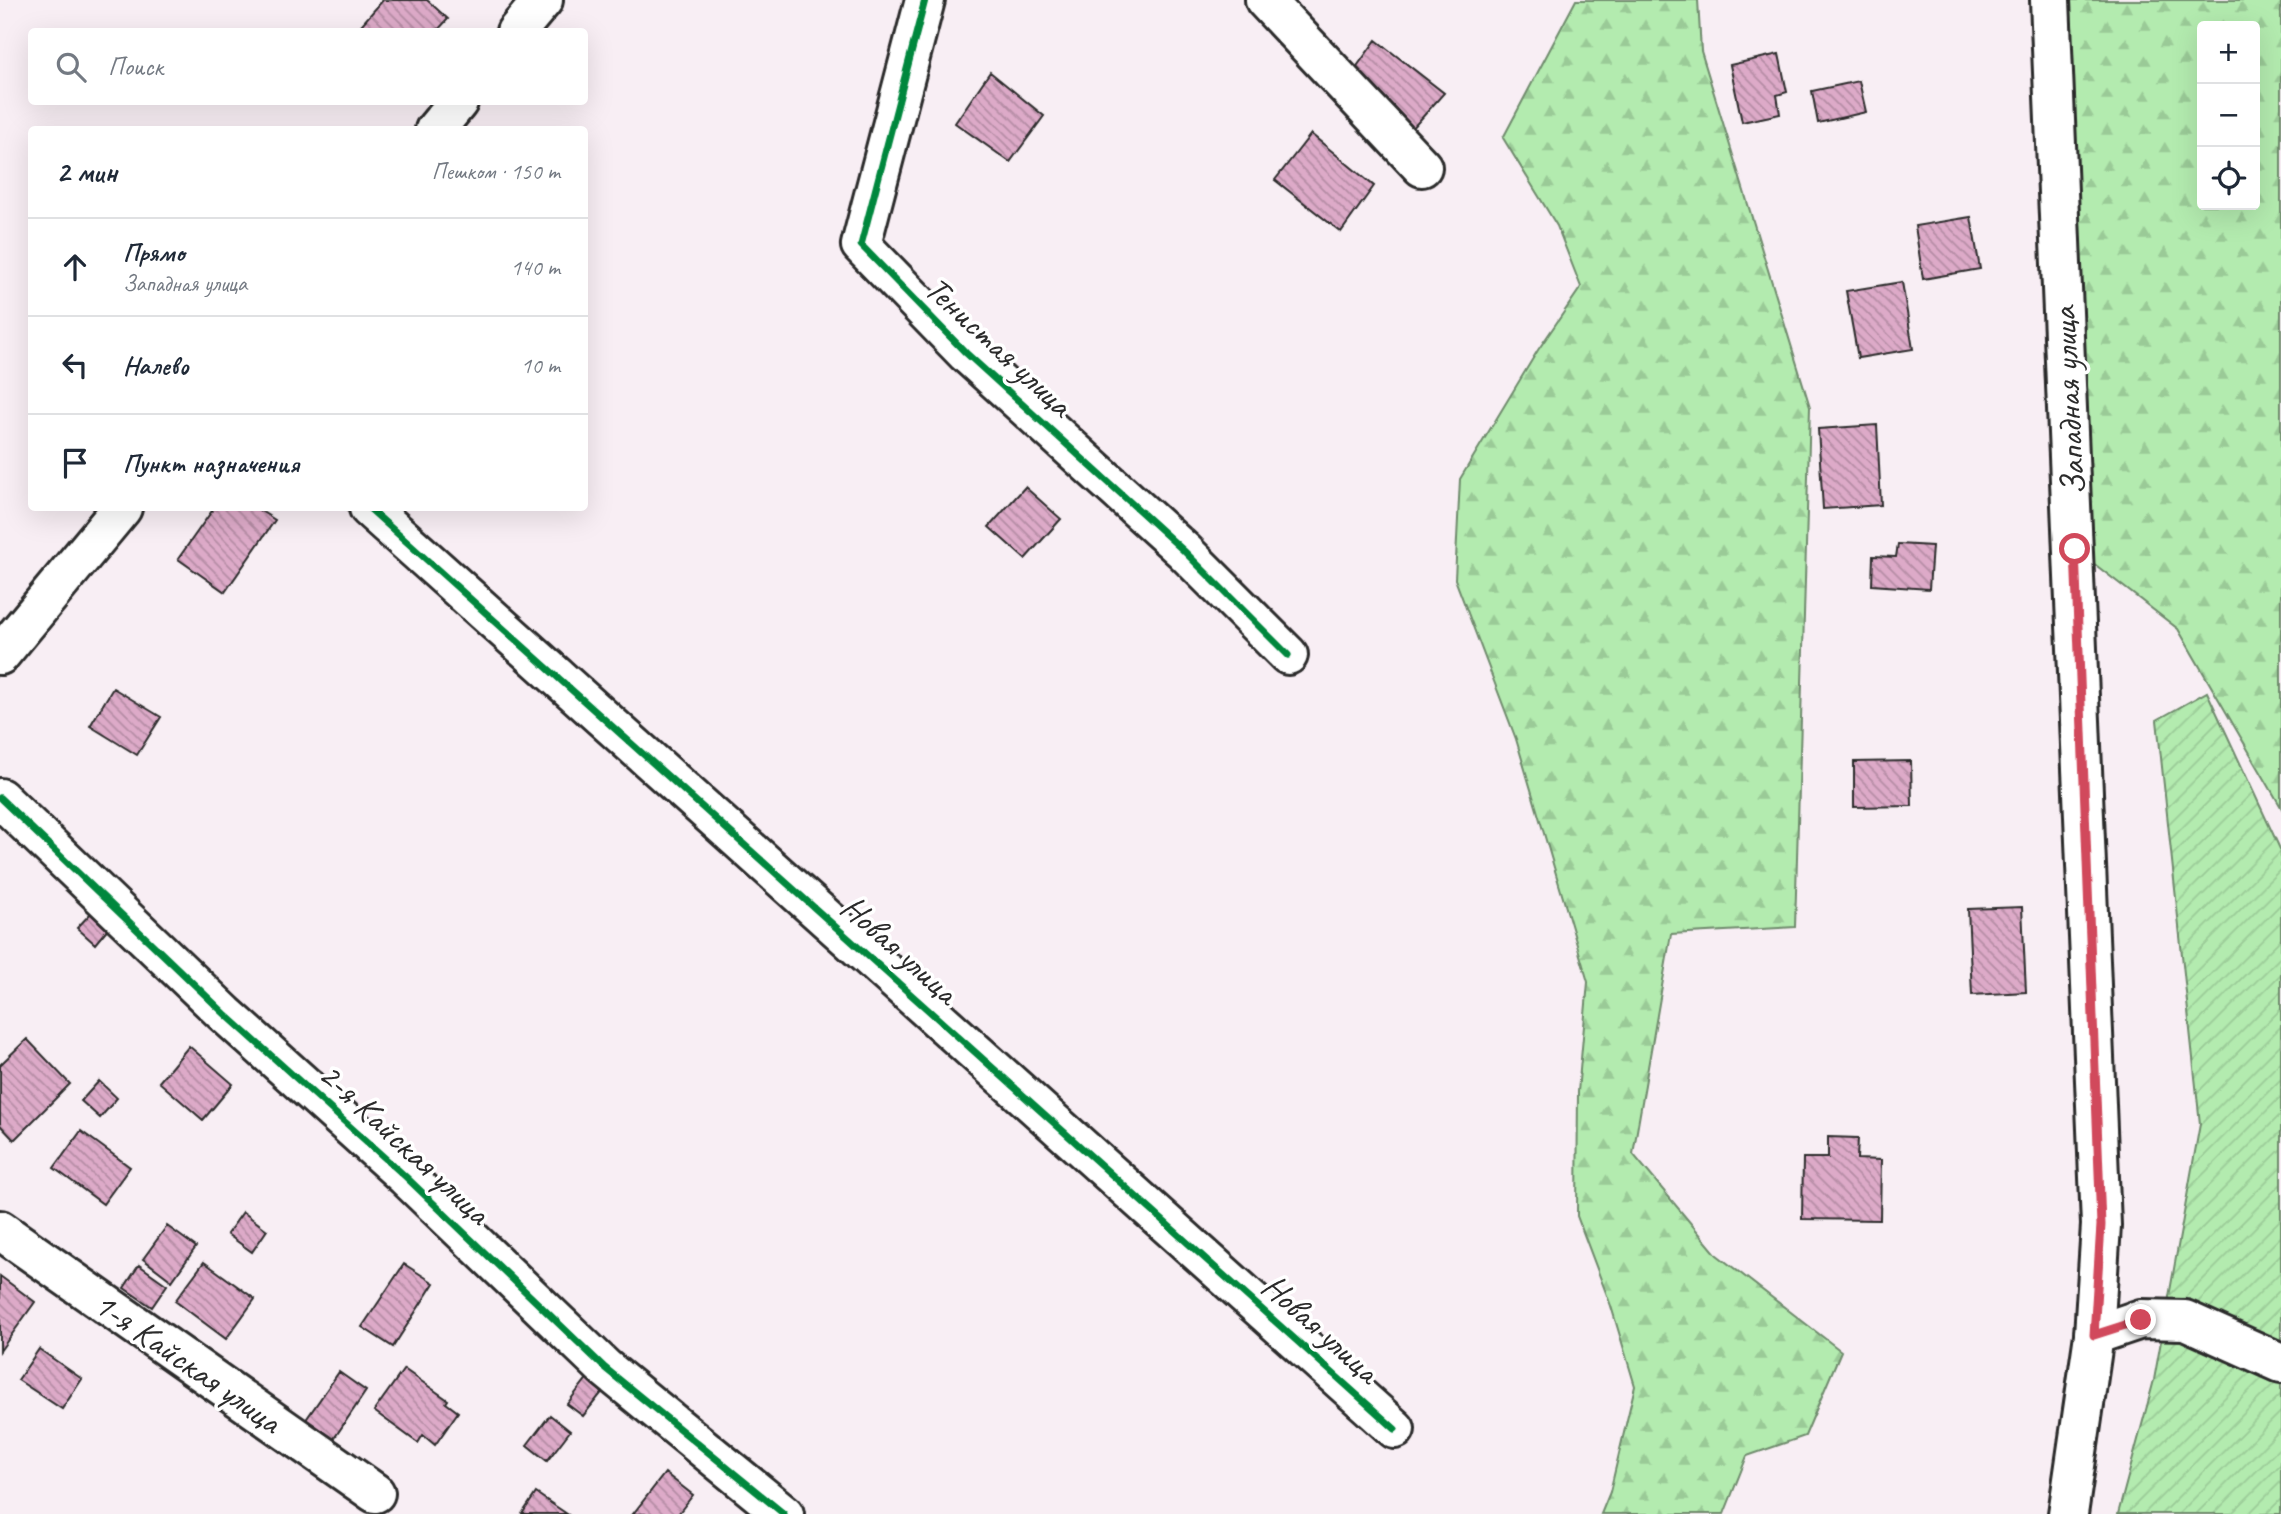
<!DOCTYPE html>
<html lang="ru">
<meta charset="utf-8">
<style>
body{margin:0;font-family:Caveat,sans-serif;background:#f6f6f7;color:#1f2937}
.controls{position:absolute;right:21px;top:21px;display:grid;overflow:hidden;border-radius:7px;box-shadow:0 7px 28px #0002}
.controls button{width:63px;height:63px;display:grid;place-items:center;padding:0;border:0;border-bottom:2px solid #e0e1e3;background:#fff;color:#1f2937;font:35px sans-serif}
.stop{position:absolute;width:21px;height:21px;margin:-16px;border:5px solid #d1495b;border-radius:50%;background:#fff}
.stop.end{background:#d1495b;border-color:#fff;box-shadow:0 2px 7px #0008}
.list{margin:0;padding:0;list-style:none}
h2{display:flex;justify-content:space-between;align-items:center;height:91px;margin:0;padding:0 28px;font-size:30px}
h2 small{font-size:23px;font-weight:400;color:#747a83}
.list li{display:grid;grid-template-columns:46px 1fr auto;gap:21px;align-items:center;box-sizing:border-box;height:98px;padding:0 28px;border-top:2px solid #e0e1e3}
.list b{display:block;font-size:26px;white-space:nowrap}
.list p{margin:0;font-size:23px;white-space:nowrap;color:#747a83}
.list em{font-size:23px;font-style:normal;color:#747a83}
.icon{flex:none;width:38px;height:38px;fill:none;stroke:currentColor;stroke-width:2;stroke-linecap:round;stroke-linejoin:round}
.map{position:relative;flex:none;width:2281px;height:1514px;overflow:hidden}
.search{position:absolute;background:#fff;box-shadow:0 7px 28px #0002;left:28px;top:28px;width:560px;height:77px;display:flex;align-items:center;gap:18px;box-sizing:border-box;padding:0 24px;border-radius:7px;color:#747a83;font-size:26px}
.panel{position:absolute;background:#fff;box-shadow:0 7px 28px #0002;left:28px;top:126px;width:560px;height:385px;border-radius:7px}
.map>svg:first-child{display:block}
.forest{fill:url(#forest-firs);stroke:#6f8b6d;stroke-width:2;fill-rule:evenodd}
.garden{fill:url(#garden-furrows);stroke:#6f8b6d;stroke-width:2}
.building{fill:url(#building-back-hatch);stroke:#2b2b2b;stroke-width:2}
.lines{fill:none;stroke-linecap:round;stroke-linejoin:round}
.street-casing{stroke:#2b2b2b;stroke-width:44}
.secondary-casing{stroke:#2b2b2b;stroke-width:44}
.street{stroke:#fff;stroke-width:38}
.secondary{stroke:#fff;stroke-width:38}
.cycleway-casing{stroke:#fff;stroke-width:11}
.cycleway{stroke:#00873e;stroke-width:7}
.route{stroke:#d1495b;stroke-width:9}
.labels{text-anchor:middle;stroke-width:7;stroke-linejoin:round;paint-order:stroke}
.street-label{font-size:35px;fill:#2b2b2b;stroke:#fff}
</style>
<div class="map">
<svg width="2281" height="1514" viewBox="0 0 2281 1514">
<defs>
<pattern id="forest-firs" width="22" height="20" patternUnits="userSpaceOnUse" patternTransform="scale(1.75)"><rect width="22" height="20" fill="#b3ebaf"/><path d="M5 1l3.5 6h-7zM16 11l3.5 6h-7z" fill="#9aca97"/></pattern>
<pattern id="garden-furrows" width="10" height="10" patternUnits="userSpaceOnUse" patternTransform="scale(1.75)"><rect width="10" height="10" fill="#b3ebaf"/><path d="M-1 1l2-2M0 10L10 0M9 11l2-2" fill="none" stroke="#9aca97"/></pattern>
<pattern id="building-back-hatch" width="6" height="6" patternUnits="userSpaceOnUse" patternTransform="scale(1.75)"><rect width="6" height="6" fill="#ddaac8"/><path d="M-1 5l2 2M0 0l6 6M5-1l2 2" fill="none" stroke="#b38ba3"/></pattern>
</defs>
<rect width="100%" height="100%" fill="#f8eef4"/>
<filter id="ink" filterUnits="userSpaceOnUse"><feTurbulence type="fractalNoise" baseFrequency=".0143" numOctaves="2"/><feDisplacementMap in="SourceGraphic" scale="14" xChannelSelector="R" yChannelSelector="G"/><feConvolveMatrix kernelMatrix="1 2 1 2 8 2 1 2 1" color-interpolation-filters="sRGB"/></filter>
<g filter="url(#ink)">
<!-- forest -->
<path class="forest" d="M1576,0h122l3,51 109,356 -15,520 -124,7 -38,220 84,101 124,96 -36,85 -58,20 -23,58h-123l9,-22 25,-106 -24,-80 -34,-90 1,-124 10,-110 -72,-243 -61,-160 5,-100 78,-129 43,-63 -24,-61 -54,-88z
M2050,0h231v807l-103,-178 -103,-80zM2202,26h53v179h-53z"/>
<!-- garden -->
<path class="garden" d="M2207,692l74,159v663h-163l36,-134 46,-256 -43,-404z"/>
<!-- building -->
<path class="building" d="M383,0h44l21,19 -12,13h-81z
M1376,40l68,53 -33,37 -61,-54z
M1779,54l8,38 -10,3 3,19 -38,8 -12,-57z
M990,72l54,44 -34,46 -55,-39z
M1859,81l7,31 -48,11 -6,-32z
M1311,134l63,52 -33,46 -66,-52z
M1971,217l9,52 -57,10 -8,-53z
M1902,282l11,67 -55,9 -12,-67z
M1877,425l4,80 -58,4 -5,-80z
M1025,487l36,32 -36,40 -36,-32z
M214,508h42l19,12 -50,72 -47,-33z
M1898,544l34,2 -3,43 -57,-4 1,-29 23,1z
M113,688l48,29 -24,38 -47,-29z
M1911,761l1,45 -58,1v-45z
M2022,907l4,85 -54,3 -4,-86z
M92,912l17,15 -14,17 -18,-16z
M27,1039l43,45 -56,56 -14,-15v-60z
M189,1046l44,38 -30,36 -44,-38z
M99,1081l18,17 -17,20 -19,-17z
M81,1131l49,36 -27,37 -49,-36z
M1828,1137l30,1 -1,21 24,1 -1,60 -78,-1 1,-61h25z
M243,1212l24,18 -15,22 -25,-18z
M167,1226l29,21 -24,34 -29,-22z
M204,1262l51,37 -29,40 -51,-38z
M404,1264l30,19 -41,64 -31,-20z
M139,1265l28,20 -15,22 -28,-19z
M0,1276l35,26 -35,49z
M39,1349l43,30 -20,30 -44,-29z
M404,1369l44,31 -2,3 12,9 -23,33 -12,-10 -5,8 -44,-32z
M339,1372l27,19 -35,52 -28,-19z
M592,1372l16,13 -25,31 -16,-12z
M550,1415l20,16 -23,30 -20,-16z
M665,1473l28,22 -15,19h-45z
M536,1493l31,21h-45z"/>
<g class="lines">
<!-- street casing -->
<g class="street-casing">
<path id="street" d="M925,0l-64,245 105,108 218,198 104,104
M1265,0l157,167
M516,32l27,-32
M435,130l23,-28
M369,508l1026,921
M0,655l122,-147
M0,798l225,216 181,163 199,191 179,146
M0,1230l375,263
M2094,1335l47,-16 44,1 96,43"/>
</g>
<!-- secondary casing -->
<g class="secondary-casing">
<path id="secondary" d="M2050,0l51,1225 -7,110 -26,179"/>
</g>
<!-- street -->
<use href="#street" class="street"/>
<!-- secondary -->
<use href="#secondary" class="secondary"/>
<!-- cycleway casing -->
<g class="cycleway-casing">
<path id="cycleway" d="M925,0l-64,245 105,108 218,198 104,104
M369,508l1026,921
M0,798l225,216 181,163 199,191 179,146"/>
</g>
<!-- cycleway -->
<use href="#cycleway" class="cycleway"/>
</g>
</g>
<g class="lines" filter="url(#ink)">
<!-- route -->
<path class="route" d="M2075,549l26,676 -7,110 47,-15"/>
</g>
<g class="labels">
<!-- street labels -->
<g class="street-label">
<text transform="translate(999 346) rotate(43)" y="12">Тенистая улица</text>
<text transform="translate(2068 401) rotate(-93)" y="12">Западная улица</text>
<text transform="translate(900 949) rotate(42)" y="12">Новая улица</text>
<text transform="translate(405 1143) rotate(43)" y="12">2-я Кайская улица</text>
<text transform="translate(1321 1328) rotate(42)" y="12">Новая улица</text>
<text transform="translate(188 1362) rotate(35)" y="12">1-я Кайская улица</text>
</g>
</g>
</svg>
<div class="controls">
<button>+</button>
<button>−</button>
<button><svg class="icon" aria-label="locate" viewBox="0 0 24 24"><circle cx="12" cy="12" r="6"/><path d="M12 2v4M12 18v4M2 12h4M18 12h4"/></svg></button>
</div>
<div class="stop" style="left:2075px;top:549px"></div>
<div class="stop end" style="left:2141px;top:1320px"></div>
<div class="search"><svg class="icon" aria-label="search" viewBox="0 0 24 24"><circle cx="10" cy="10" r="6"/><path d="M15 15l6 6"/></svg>Поиск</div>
<section class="panel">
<h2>2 мин<small>Пешком · 150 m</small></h2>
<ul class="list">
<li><svg class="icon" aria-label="ahead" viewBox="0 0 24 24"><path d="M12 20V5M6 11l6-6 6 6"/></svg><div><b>Прямо</b><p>Западная улица</p></div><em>140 m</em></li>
<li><svg class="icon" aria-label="left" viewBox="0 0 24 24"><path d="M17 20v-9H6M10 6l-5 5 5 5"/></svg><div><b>Налево</b></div><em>10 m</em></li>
<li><svg class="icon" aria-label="arrive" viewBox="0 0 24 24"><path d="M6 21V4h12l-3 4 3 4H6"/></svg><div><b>Пункт назначения</b></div></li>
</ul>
</section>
</div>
